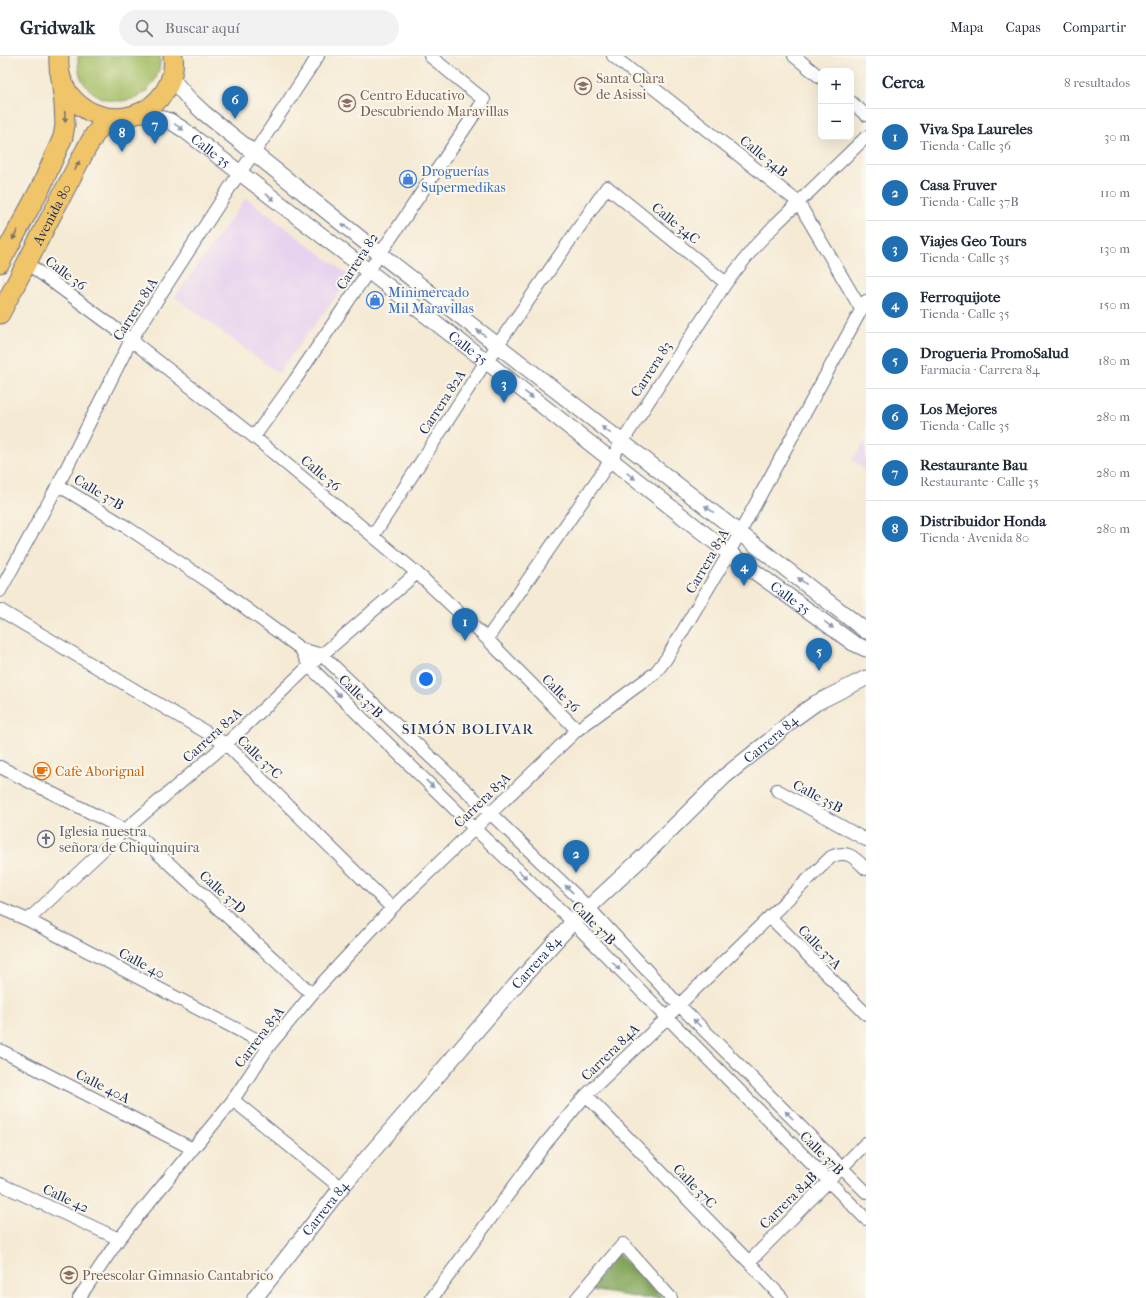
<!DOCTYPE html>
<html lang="es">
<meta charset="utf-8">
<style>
body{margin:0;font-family:"IM FELL French Canon",serif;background:#f2f2f3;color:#1f2937}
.controls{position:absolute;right:12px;top:12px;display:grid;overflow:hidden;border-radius:8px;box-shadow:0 4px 16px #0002}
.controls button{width:36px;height:36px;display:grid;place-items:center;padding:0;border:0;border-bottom:1px solid #e0e1e3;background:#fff;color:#1f2937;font:20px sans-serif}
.you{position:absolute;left:426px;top:623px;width:14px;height:14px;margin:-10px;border:3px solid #fff;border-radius:50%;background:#1a73e8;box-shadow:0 0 0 6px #1a73e833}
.badge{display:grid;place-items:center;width:26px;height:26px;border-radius:50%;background:#1f6fb2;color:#fff;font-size:13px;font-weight:700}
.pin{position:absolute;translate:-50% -33px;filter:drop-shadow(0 1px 2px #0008)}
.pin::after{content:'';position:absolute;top:21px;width:14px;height:12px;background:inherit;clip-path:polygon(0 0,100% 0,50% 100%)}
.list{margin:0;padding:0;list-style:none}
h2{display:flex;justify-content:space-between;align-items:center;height:52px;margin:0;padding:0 16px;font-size:17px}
h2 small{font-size:13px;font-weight:400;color:#747a83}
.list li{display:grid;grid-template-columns:26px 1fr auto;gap:12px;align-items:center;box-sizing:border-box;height:56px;padding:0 16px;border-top:1px solid #e0e1e3}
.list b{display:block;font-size:15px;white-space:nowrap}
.list p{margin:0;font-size:13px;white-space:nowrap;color:#747a83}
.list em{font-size:13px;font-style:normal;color:#747a83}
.icon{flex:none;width:22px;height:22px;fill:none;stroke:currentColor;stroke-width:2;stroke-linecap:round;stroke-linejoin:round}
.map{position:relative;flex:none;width:866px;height:1242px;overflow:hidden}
header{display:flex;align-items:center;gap:24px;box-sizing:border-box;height:56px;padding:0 20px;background:#fff;border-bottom:1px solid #e0e1e3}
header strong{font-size:19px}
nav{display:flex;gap:22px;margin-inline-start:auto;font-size:14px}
.search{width:280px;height:36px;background:#f2f2f3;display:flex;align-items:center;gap:10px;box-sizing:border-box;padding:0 14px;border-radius:22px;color:#747a83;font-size:15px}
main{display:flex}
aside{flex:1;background:#fff}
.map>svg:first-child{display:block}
.built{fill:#e7d2ef}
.green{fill:#a4be65;stroke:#607662}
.forest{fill:#83a55a;stroke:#4f6a5c}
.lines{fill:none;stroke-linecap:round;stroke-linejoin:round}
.minor-casing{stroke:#677087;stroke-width:14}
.tertiary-casing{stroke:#677087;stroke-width:17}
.primary-casing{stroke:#677087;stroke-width:21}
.minor{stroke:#fff;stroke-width:12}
.tertiary{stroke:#fff;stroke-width:15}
.primary{stroke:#f0c469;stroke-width:19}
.oneway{fill:#7b7263}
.oneway2{fill:#8d97ae}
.labels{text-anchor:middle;stroke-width:4;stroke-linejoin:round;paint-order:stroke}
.education-label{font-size:14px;fill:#785e54;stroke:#fbf7ec;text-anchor:start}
.street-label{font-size:14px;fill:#1b2f5e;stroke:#fbf7ec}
.shop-label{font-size:14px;fill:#366cbe;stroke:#fbf7ec;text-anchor:start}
.food-label{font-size:14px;fill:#c56008;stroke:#fbf7ec;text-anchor:start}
.worship-label{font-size:14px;fill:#5b616d;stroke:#fbf7ec;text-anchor:start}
.neighbourhood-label{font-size:15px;letter-spacing:1px;fill:#1b2f5e;stroke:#fbf7ec}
</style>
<header>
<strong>Gridwalk</strong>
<div class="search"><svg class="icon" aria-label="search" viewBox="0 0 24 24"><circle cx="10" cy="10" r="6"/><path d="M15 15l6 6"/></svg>Buscar aquí</div>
<nav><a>Mapa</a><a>Capas</a><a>Compartir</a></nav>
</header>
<main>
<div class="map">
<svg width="866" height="1242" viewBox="0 0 866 1242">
<rect width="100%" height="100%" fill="#fbf7ec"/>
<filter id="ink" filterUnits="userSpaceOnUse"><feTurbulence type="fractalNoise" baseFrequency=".025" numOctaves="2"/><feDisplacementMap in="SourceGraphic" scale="8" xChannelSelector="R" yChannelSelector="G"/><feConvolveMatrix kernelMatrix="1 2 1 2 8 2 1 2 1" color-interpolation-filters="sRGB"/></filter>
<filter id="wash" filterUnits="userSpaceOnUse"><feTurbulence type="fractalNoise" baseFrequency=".012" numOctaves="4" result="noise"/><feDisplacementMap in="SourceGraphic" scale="16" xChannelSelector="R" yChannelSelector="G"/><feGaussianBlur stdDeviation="0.9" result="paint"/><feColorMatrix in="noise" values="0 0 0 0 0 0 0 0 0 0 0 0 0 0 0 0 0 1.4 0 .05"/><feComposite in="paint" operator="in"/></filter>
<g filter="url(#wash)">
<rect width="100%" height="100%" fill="#f5ead4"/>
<!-- built -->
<path class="built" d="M246,142l105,79 -73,96 -103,-76z
M866,386v29l-14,-12z"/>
<!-- green -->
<path class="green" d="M78,0h82c1,8 -1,16 -5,24 -15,28 -57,28 -73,0 -4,-8 -4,-16 -4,-24z"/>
<!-- forest -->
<path class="forest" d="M617,1197l46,45h-22l-51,-8z"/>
</g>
<g filter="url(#ink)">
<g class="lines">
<!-- minor casing -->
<g class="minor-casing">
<path id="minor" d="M613,0l185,146 63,107
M794,0l27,22
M851,46l15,13
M27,207l104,77 123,97 163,136 70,66 90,91
M254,381l41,-57 189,-280 -54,-44
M58,429l67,41 96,64 80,59 21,6 168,158 99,95 90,97 187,187
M373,480l108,-167 126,-182 119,96
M0,535l58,-106 73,-145 103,-159 26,-37 58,-88
M0,554l226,134 166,164
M487,583l119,-172 70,-108 50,-76 30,-38 20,-21 90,-87
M301,593l8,17 165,162 99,94 293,297
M0,711l141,71 171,156
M777,734l89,50
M0,852l28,12 241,126
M770,861l96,97
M28,864l91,-85 107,-91 83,-78 108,-93
M0,994l193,99
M586,1039l163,167 33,36
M233,1044l108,88
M0,1128l119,55
M749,1206l117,-119
M79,1242l40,-59 114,-139 36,-54 43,-52 80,-86 185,-178 78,-57 11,-14 59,-99 141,-259
M432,1242l114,-155 40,-48 81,-77 12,-13 152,-148c17,-8 24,1 35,12
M577,1242l46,-54 48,54"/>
</g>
<!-- tertiary casing -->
<g class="tertiary-casing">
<g id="tertiary">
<path d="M171,22l18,21 15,14 176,141 486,377"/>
<path id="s1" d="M143,56l27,9 14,9 303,232 242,191 124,90 13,6"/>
<path id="s2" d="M255,1242l86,-110 179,-208 53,-58 71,-66 81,-80 44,-35 26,-23 21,-15 50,-25"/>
</g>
</g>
<!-- primary casing -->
<g class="primary-casing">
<g id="primary">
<path d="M59,0c-5,60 73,85 106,35 6,-9 10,-24 8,-35"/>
<path d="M0,207l41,-76 22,-50 2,-12 -1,-21 -3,-26"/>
<path id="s3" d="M0,258l86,-165 9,-15 13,-16"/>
</g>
</g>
<!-- minor -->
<use href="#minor" class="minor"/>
<!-- tertiary -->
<use href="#tertiary" class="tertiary"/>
<!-- primary -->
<use href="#primary" class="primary"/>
</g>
<!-- one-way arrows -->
<defs><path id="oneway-solid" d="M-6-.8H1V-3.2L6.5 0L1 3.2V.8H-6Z"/></defs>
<g class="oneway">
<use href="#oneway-solid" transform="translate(65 61) rotate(87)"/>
<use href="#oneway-solid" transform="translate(77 110) rotate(-63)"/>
<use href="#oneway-solid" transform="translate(15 179) rotate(118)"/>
</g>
<g class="oneway2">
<use href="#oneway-solid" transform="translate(179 71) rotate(34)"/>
<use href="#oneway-solid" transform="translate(270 141) rotate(37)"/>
<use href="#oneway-solid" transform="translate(346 171) rotate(-141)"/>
<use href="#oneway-solid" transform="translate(481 277) rotate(-142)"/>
<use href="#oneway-solid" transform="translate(529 339) rotate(38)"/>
<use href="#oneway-solid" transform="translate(606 374) rotate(-142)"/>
<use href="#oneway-solid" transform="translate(631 420) rotate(38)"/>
<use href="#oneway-solid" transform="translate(709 453) rotate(-143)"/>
<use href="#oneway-solid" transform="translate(802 525) rotate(-142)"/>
<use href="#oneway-solid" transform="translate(829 569) rotate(36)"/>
<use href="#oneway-solid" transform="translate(337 637) rotate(44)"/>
<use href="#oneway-solid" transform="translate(430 728) rotate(44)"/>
<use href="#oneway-solid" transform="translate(523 819) rotate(44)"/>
<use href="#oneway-solid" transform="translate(569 833) rotate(-136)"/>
<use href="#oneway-solid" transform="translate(616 910) rotate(46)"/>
<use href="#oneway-solid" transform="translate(697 967) rotate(-135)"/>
<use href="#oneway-solid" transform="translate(789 1059) rotate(-135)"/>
</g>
</g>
<!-- icons -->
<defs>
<g id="school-ring" transform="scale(0.9)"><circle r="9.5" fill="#fbf7ec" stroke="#8d6e63" stroke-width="1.5"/><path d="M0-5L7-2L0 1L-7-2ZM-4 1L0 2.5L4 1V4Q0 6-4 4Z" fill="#8d6e63"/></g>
<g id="shop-ring" transform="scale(0.9)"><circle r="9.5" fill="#fbf7ec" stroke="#3f7fe0" stroke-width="1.5"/><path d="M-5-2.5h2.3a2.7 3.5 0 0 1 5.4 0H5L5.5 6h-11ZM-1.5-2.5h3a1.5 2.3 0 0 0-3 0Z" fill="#3f7fe0"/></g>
<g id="cafe-ring" transform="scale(0.9)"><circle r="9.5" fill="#fbf7ec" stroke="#e8710a" stroke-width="1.5"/><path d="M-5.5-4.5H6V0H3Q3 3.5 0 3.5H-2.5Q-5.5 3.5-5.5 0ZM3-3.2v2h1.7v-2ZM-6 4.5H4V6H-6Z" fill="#e8710a"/></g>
<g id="church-ring" transform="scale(0.9)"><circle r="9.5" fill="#fbf7ec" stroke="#6b7280" stroke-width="1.5"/><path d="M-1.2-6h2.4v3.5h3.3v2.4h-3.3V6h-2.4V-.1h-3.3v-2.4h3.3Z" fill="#6b7280"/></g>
</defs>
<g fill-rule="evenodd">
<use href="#school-ring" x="583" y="30"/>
<use href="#school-ring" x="347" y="47"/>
<use href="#shop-ring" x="408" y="123"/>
<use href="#shop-ring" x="375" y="244"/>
<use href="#cafe-ring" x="42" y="715"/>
<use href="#church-ring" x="46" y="783"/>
<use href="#school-ring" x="69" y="1219"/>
</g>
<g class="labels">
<!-- education labels -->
<g class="education-label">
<text x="596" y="27">Santa Clara<tspan x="596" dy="16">de Asissi</tspan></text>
<text x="360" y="44">Centro Educativo<tspan x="360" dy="16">Descubriendo Maravillas</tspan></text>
<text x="82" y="1224">Preescolar Gimnasio Cantabrico</text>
</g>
<!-- street labels -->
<g class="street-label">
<text dy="5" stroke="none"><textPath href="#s1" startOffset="79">Calle 35</textPath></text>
<text transform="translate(764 100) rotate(39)" y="5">Calle 34B</text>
<text dy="5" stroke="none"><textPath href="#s3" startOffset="112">Avenida 80</textPath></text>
<text transform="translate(676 167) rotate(39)" y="5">Calle 34C</text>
<text transform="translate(357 205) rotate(-57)" y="5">Carrera 82</text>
<text transform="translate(66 217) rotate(37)" y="5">Calle 36</text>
<text transform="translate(135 253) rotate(-58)" y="5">Carrera 81A</text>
<text dy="5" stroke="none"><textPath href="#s1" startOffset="403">Calle 35</textPath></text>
<text transform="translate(651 313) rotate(-57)" y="5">Carrera 83</text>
<text transform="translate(442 346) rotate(-57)" y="5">Carrera 82A</text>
<text transform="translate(321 417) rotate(40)" y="5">Calle 36</text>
<text transform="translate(99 436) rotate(31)" y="5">Calle 37B</text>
<text transform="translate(707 505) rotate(-60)" y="5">Carrera 83A</text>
<text dy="5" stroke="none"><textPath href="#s1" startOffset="811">Calle 35</textPath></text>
<text transform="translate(561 637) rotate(45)" y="5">Calle 36</text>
<text transform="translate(361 640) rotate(44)" y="5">Calle 37B</text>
<text transform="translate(212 679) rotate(-42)" y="5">Carrera 82A</text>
<text dy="5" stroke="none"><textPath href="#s2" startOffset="762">Carrera 84</textPath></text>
<text transform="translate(260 701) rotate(44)" y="5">Calle 37C</text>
<text transform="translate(818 740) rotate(28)" y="5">Calle 35B</text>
<text transform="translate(482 744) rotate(-44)" y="5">Carrera 83A</text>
<text transform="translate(223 836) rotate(42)" y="5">Calle 37D</text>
<text transform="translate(594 867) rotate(45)" y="5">Calle 37B</text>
<text transform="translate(820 891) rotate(46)" y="5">Calle 37A</text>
<text dy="5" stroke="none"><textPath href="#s2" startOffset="438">Carrera 84</textPath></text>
<text transform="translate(142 907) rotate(28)" y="5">Calle 40</text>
<text transform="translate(259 981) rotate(-53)" y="5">Carrera 83A</text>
<text transform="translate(610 996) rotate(-44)" y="5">Carrera 84A</text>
<text transform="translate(103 1030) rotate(27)" y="5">Calle 40A</text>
<text transform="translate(822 1097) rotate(45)" y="5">Calle 37B</text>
<text transform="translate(695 1130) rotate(46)" y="5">Calle 37C</text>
<text transform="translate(66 1142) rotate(25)" y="5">Calle 42</text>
<text transform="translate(788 1144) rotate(-45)" y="5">Carrera 84B</text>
<text dy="5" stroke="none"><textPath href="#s2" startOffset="114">Carrera 84</textPath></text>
</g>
<!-- shop labels -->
<g class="shop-label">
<text x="421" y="120">Droguerías<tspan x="421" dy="16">Supermedikas</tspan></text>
<text x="388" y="241">Minimercado<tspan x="388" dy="16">Mil Maravillas</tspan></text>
</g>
<!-- food labels -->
<g class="food-label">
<text x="55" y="720">Cafe Aborignal</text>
</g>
<!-- worship labels -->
<g class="worship-label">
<text x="59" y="780">Iglesia nuestra<tspan x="59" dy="16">señora de Chiquinquira</tspan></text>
</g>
<!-- neighbourhood labels -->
<g class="neighbourhood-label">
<text x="468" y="678">SIMÓN BOLIVAR</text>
</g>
</g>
</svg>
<div class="controls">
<button>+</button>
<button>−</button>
</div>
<div class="you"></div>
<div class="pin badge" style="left:465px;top:585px">1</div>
<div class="pin badge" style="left:576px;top:817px">2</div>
<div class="pin badge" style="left:504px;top:347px">3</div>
<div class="pin badge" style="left:744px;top:530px">4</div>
<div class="pin badge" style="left:819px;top:615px">5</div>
<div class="pin badge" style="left:235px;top:63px">6</div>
<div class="pin badge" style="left:155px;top:88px">7</div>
<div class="pin badge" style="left:122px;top:96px">8</div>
</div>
<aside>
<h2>Cerca<small>8 resultados</small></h2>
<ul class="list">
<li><span class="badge">1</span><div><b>Viva Spa Laureles</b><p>Tienda · Calle 36</p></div><em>30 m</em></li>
<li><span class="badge">2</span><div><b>Casa Fruver</b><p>Tienda · Calle 37B</p></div><em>110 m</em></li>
<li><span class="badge">3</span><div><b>Viajes Geo Tours</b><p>Tienda · Calle 35</p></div><em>130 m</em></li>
<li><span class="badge">4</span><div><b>Ferroquijote</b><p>Tienda · Calle 35</p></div><em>150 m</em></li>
<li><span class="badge">5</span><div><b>Drogueria PromoSalud</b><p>Farmacia · Carrera 84</p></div><em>180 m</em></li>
<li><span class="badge">6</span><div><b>Los Mejores</b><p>Tienda · Calle 35</p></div><em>280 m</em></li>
<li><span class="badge">7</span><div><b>Restaurante Bau</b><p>Restaurante · Calle 35</p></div><em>280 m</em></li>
<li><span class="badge">8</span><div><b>Distribuidor Honda</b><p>Tienda · Avenida 80</p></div><em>280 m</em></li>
</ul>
</aside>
</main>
